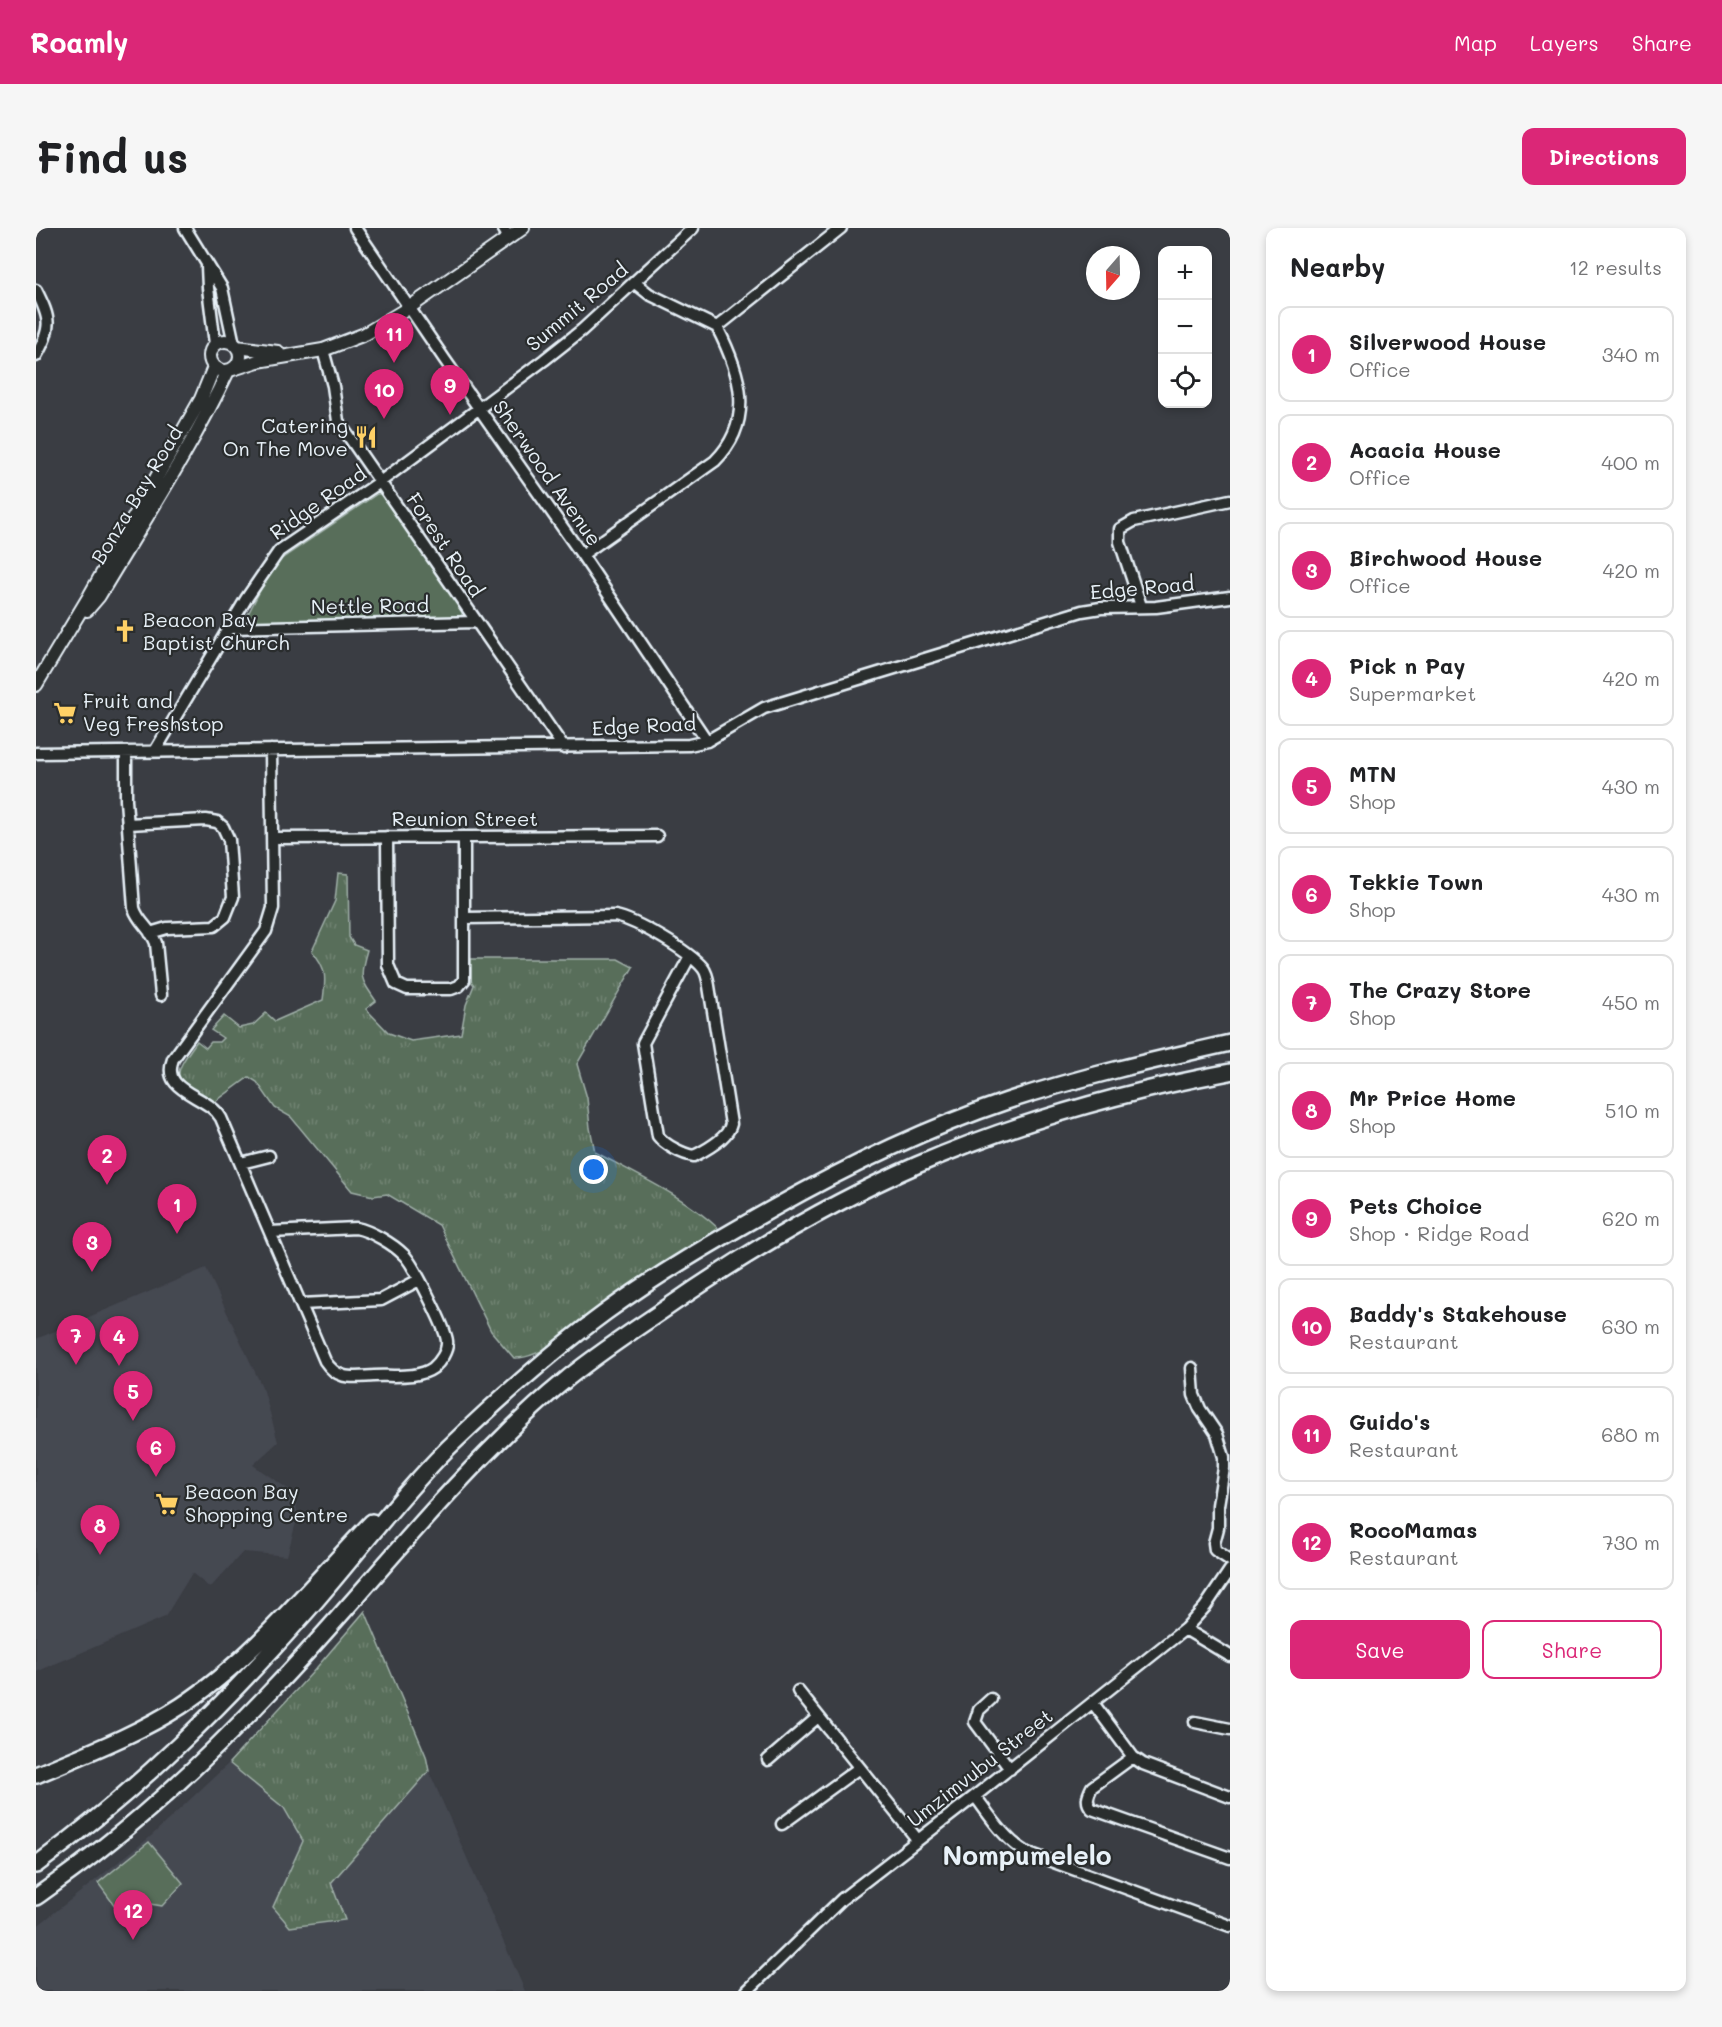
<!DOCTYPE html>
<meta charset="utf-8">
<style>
body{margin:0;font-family:Mali,sans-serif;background:#f6f6f6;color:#202124}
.controls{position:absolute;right:18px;top:18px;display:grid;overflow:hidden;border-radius:12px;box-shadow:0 3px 9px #0003}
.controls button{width:54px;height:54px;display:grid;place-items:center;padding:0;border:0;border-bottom:2px solid #e0e0e0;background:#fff;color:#202124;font:30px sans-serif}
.compass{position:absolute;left:1050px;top:18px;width:54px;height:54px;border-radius:50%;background:#fff;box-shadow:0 3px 9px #0003;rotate:200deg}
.you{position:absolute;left:558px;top:942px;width:21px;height:21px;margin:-15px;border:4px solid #fff;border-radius:50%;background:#1a73e8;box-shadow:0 0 0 9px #1a73e833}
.badge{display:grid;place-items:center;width:39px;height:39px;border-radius:50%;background:#db2777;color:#fff;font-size:20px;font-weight:700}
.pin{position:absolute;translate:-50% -50px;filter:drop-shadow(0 2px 3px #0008)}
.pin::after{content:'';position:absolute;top:32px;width:21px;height:18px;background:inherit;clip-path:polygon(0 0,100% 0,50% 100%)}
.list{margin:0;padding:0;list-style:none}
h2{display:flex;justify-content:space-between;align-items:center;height:78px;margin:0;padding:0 24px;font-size:26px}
h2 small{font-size:20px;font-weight:400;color:#757577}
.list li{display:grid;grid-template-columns:39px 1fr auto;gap:18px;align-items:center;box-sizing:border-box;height:96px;margin:0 12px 12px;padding:0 12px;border:2px solid #e0e0e0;border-radius:12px}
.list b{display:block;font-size:22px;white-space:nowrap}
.list p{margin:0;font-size:20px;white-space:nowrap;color:#757577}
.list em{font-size:20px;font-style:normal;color:#757577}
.actions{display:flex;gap:12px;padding:18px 24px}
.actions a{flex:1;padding:14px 0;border:2px solid #db2777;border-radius:12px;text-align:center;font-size:21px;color:#db2777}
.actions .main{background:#db2777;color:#fff}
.icon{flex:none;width:33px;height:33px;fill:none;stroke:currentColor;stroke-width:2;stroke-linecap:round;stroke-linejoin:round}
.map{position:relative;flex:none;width:1194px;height:1763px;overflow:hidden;border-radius:12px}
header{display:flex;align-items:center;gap:36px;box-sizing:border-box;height:84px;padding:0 30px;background:#db2777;color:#fff}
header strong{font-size:28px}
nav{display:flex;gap:33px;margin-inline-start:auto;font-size:21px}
.intro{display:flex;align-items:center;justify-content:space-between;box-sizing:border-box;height:144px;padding:0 36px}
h1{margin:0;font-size:42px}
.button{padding:15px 27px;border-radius:12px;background:#db2777;color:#fff;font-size:21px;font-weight:700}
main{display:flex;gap:36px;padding:0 36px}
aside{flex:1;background:#fff;border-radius:12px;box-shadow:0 3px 9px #0003}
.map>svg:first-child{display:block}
.built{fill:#454851}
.grass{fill:url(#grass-tufts);stroke:#a0b0a9;stroke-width:1.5}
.park{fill:#586e5a;stroke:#a0b0a9;stroke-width:1.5}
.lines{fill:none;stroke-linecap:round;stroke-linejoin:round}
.minor-casing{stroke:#e8f1f8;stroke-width:15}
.major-casing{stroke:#e8f1f8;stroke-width:16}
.highway-casing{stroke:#e8f1f8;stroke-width:20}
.minor{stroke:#2a2d2e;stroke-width:10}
.major{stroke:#2a2d2e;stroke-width:12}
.highway{stroke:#2a2d2e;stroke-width:15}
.labels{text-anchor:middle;stroke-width:4.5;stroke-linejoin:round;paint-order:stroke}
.street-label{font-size:20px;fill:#e8f1f8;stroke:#2a2d2e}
.poi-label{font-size:20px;fill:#e8f1f8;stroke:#2a2d2e;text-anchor:start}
.district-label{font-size:26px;font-weight:bold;fill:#e8f1f8;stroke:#2a2d2e}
</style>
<header>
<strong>Roamly</strong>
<nav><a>Map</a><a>Layers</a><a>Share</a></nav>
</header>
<div class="intro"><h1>Find us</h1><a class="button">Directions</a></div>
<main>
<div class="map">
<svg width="1194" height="1763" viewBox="0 0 1194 1763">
<defs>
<pattern id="grass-tufts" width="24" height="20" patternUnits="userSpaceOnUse" patternTransform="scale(1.5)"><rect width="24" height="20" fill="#586e5a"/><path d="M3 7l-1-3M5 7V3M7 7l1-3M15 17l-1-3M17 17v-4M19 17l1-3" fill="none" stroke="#708372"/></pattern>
</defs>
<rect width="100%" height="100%" fill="#3a3d43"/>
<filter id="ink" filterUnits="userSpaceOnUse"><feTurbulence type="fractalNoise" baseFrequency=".0167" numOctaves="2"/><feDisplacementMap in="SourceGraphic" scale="12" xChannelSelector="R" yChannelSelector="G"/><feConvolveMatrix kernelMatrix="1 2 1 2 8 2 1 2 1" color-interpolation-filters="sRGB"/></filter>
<g filter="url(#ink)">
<!-- built -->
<path class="built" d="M170,1040l58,123 14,51 -25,23 41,28 4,22 -11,41 -44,-4 -33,36 -18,-15 -27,44 -129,55v-333z
M193,1535l55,45 19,33 -30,66 58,-24 98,-112 96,220h-489v-64l114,-90z"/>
<!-- grass -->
<path class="grass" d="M302,645l10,1 1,63 5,8 13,5c-8,27 -7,28 9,51l-10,8 23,24 22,8 50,-7 5,-29 8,-20 -3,-4v-22h147l15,8 -56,97 10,34 3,30 5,24c42,23 89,44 124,77 -20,16 -42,25 -63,39 -34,22 -104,92 -142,90l-23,-27 -52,-106 -52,-31 -14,2 -21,-5 -61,-74 -16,-9 -18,-26 -8,-5 -37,27c-39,-23 -43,-25 -15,-63l9,7 5,-6h8l4,-4 -12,-8 13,-14 15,12 14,-3 13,-12 9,8 48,-21c3,-22 4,-32 -11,-49l23,-50z
M329,1383l61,145 3,15 -98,112 14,37 -55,7 -17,-20 30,-66 -19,-33 -55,-45 83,-90z"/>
<!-- park -->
<path class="park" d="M341,266h4l82,118 -3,6 -7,2 -206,2 -2,-2 21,-41 14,-19z
M113,1614l34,41 -21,23c-16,-3 -30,-4 -44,4l-20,-27z"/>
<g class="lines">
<!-- minor casing -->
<g class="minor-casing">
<path id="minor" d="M149,0l37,60 12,56
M319,0l90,132 137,195 125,186
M467,0l6,10
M171,38l1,22 7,56
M0,62c15,30 16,37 0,66
M681,99l124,-99
M287,122l10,36 5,35 226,327
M546,327l133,-94c41,-41 25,-89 2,-134l-68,-33 -14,-11
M1105,378l-21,-64v-13l14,-8 96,-21
M194,400l246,-6
M119,523l91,-152 33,-48 101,-69 164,-122 38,-30 111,-102
M90,524v48l8,108c4,14 17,21 22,35l5,52
M0,525l653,-8 18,-4 57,-33 318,-97 19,-3 55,-1 74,-10
M92,596l78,-4 11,2 6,5 6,13 4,57 -8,20 -11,9 -47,2 -17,5
M351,609l1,128 8,19 11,5h44l8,-3 5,-6v-143
M237,610l384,-2
M429,690l150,-2c21,4 74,35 88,52 4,5 5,12 6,18l22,138c-3,14 -25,26 -37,32 -12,-2 -29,-11 -36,-20l-15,-93 47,-87
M205,935l28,-7
M234,1004l86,-4c15,3 37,16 48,27 9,8 42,74 43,86 1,10 -7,21 -14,27 -15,11 -42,7 -59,8 -21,1 -36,5 -49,-15l-104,-243c-14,-24 -61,-25 -48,-59l93,-128 7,-23 -2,-158
M265,1076l80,-4 38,-20
M1156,1140l2,27 6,14 17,25 7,23v11l-6,37v23l-4,15 1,7 15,10
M1149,1401l45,27
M762,1463l119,148
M955,1471l-12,11 -4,12 35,47
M1057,1475l40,54 10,7 87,33
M1159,1494l35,7
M1097,1529l-41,30c-4,8 -7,15 0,22l138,49
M732,1532l50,-43
M939,1568c15,20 29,43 51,56l204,74
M746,1596l77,-56
M711,1763l95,-92 133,-103 210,-167 20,-22 25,-37"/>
</g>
<!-- major casing -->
<g class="major-casing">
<path id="major" d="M174 128a15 15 0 1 1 30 0a15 15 0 1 1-30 0Z
M201,119l41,5
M197,141l25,-8 65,-11 42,-16 45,-27 113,-79
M51,382l12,-14c44,-74 92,-147 129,-225
M0,457l54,-90 111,-196 13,-32"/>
</g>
<!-- highway casing -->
<g class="highway-casing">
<path id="highway" d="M0,1547c49,-21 100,-40 145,-69 73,-48 130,-121 191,-184
M0,1637c102,-75 187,-159 271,-254 47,-53 90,-112 141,-163 50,-48 102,-95 158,-136 52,-38 109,-71 164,-102 76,-43 154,-81 237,-109 73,-24 148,-41 223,-58
M0,1669c22,-16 45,-32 66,-49 60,-47 116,-101 169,-157 79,-82 149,-173 231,-253 19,-19 39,-38 60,-55 32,-27 68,-50 103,-74 79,-55 163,-105 252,-144 100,-43 206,-73 313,-93"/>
</g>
<!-- minor -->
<use href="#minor" class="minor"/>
<!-- major -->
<use href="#major" class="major"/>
<!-- highway -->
<use href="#highway" class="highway"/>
</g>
</g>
<!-- icons -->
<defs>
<g id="restaurant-bare" transform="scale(1.8)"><path d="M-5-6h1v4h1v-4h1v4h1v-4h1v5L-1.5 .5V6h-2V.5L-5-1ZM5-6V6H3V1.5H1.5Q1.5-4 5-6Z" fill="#ffd166" stroke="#2a2d2e" stroke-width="2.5" paint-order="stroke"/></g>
<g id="church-bare" transform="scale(1.8)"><path d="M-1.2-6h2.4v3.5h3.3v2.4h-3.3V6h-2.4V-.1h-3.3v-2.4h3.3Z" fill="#ffd166" stroke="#2a2d2e" stroke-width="2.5" paint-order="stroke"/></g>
<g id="supermarket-bare" transform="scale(1.8)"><path d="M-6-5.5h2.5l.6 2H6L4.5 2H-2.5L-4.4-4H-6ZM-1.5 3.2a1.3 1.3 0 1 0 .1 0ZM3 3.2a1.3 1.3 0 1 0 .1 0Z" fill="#ffd166" stroke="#2a2d2e" stroke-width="2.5" paint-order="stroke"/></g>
</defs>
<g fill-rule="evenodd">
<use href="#restaurant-bare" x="330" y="209"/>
<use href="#church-bare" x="89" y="403"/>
<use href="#supermarket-bare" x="29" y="485"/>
<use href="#supermarket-bare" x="131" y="1276"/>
</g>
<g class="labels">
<!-- street labels -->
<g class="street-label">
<text transform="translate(541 79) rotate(-40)" y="7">Summit Road</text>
<text transform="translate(511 245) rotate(55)" y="7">Sherwood Avenue</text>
<text transform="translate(101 267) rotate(-59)" y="7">Bonza Bay Road</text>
<text transform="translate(282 275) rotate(-35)" y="7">Ridge Road</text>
<text transform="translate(409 317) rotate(56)" y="7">Forest Road</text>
<text transform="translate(1106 360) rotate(-5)" y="7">Edge Road</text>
<text transform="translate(334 378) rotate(-1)" y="7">Nettle Road</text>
<text transform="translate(608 498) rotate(-3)" y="7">Edge Road</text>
<text x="429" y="598">Reunion Street</text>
<text transform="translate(944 1540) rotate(-38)" y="7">Umzimvubu Street</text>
</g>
<!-- poi labels -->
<g class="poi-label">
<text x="312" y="205" text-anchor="end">Catering<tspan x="312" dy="23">On The Move</tspan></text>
<text x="107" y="399">Beacon Bay<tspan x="107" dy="23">Baptist Church</tspan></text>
<text x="47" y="480">Fruit and<tspan x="47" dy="23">Veg Freshstop</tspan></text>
<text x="149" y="1271">Beacon Bay<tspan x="149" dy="23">Shopping Centre</tspan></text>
</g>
<!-- district labels -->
<g class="district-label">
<text x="991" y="1637">Nompumelelo</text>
</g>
</g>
</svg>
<div class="controls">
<button>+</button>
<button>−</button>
<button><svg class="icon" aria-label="locate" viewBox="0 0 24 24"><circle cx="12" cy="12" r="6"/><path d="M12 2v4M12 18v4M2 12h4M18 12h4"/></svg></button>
</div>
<svg class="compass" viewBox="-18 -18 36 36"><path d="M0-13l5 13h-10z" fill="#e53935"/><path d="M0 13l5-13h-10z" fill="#757577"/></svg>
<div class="you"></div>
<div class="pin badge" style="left:141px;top:1006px">1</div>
<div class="pin badge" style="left:71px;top:957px">2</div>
<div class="pin badge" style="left:56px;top:1044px">3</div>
<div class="pin badge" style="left:83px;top:1138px">4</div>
<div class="pin badge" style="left:97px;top:1193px">5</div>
<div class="pin badge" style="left:120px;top:1249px">6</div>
<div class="pin badge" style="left:40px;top:1137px">7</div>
<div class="pin badge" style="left:64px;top:1327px">8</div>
<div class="pin badge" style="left:414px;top:187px">9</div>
<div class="pin badge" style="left:348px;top:191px">10</div>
<div class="pin badge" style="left:358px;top:135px">11</div>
<div class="pin badge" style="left:97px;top:1712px">12</div>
</div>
<aside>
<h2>Nearby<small>12 results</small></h2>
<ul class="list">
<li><span class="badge">1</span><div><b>Silverwood House</b><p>Office</p></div><em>340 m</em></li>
<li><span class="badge">2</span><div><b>Acacia House</b><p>Office</p></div><em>400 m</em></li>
<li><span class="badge">3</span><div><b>Birchwood House</b><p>Office</p></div><em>420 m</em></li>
<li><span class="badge">4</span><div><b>Pick n Pay</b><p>Supermarket</p></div><em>420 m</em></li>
<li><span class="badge">5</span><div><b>MTN</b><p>Shop</p></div><em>430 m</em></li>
<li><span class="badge">6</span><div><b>Tekkie Town</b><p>Shop</p></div><em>430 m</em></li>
<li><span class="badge">7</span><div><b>The Crazy Store</b><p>Shop</p></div><em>450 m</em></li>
<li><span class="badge">8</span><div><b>Mr Price Home</b><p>Shop</p></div><em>510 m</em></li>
<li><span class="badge">9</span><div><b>Pets Choice</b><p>Shop · Ridge Road</p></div><em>620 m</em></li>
<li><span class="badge">10</span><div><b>Baddy's Stakehouse</b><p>Restaurant</p></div><em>630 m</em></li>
<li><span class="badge">11</span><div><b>Guido's</b><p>Restaurant</p></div><em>680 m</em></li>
<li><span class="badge">12</span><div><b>RocoMamas</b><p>Restaurant</p></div><em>730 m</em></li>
</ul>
<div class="actions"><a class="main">Save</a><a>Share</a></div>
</aside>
</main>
